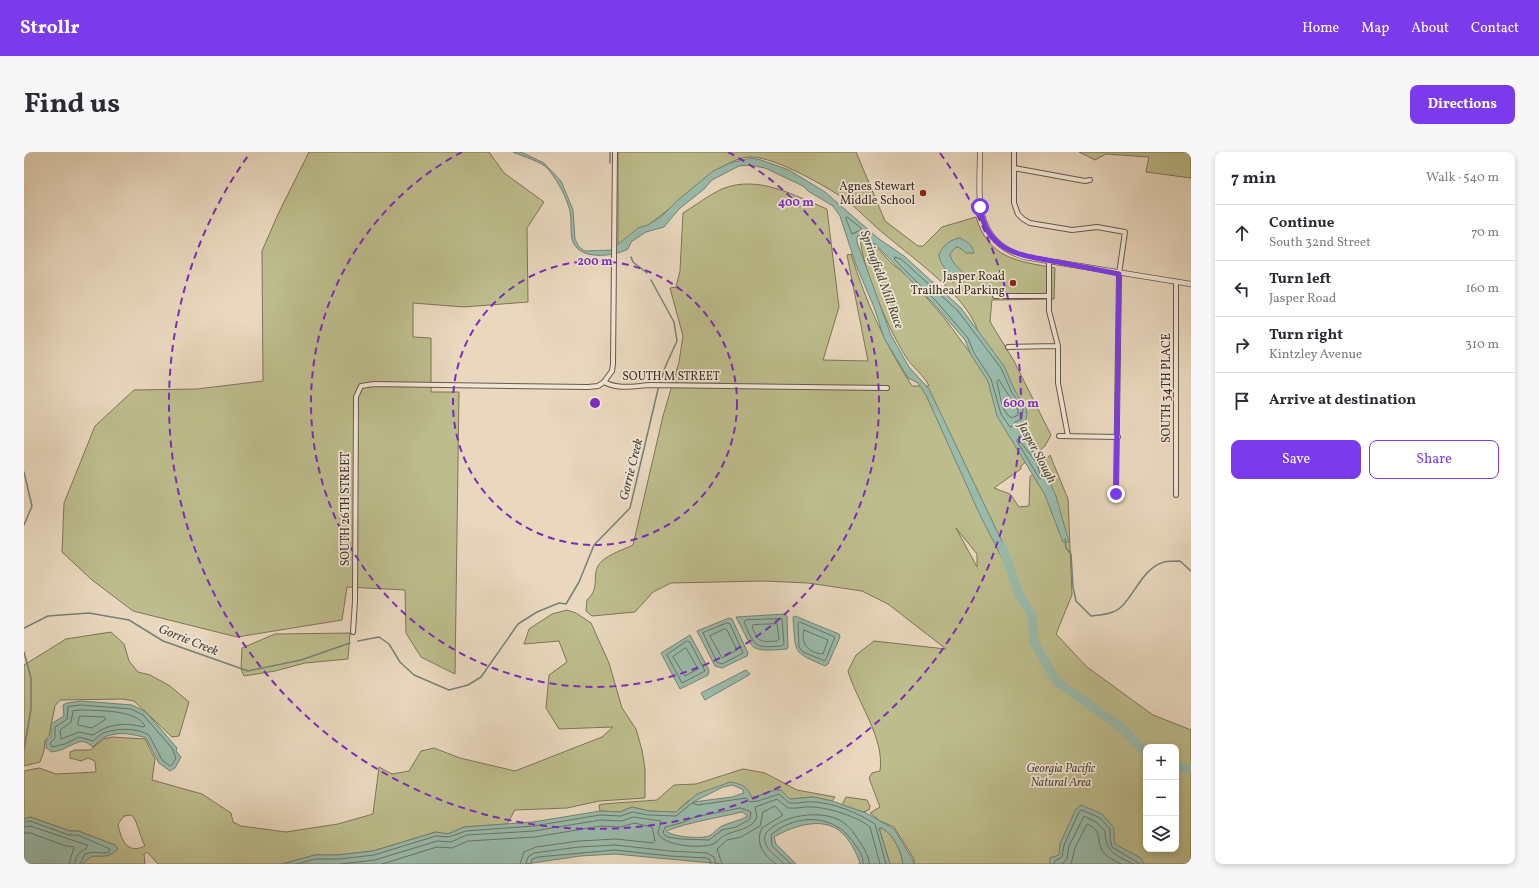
<!DOCTYPE html>
<meta charset="utf-8">
<style>
body{margin:0;font-family:Vollkorn,serif;background:#f7f7f7;color:#2b2b33}
.controls{position:absolute;right:12px;bottom:12px;display:grid;overflow:hidden;border-radius:8px;box-shadow:0 2px 6px #0003}
.controls button{width:36px;height:36px;display:grid;place-items:center;padding:0;border:0;border-bottom:1px solid #e1e1e2;background:#fff;color:#2b2b33;font:20px sans-serif}
.stop{position:absolute;width:12px;height:12px;margin:-9px;border:3px solid #7c3aed;border-radius:50%;background:#fff}
.stop.end{background:#7c3aed;border-color:#fff;box-shadow:0 1px 4px #0008}
.list{margin:0;padding:0;list-style:none}
h2{display:flex;justify-content:space-between;align-items:center;height:52px;margin:0;padding:0 16px;font-size:17px}
h2 small{font-size:13px;font-weight:400;color:#7c7c81}
.list li{display:grid;grid-template-columns:26px 1fr auto;gap:12px;align-items:center;box-sizing:border-box;height:56px;padding:0 16px;border-top:1px solid #e1e1e2}
.list b{display:block;font-size:15px;white-space:nowrap}
.list p{margin:0;font-size:13px;white-space:nowrap;color:#7c7c81}
.list em{font-size:13px;font-style:normal;color:#7c7c81}
.actions{display:flex;gap:8px;padding:12px 16px}
.actions a{flex:1;padding:9px 0;border:1px solid #7c3aed;border-radius:8px;text-align:center;font-size:14px;color:#7c3aed}
.actions .main{background:#7c3aed;color:#fff}
.icon{flex:none;width:22px;height:22px;fill:none;stroke:currentColor;stroke-width:2;stroke-linecap:round;stroke-linejoin:round}
.map{position:relative;flex:none;width:1167px;height:712px;overflow:hidden;border-radius:8px}
header{display:flex;align-items:center;gap:24px;box-sizing:border-box;height:56px;padding:0 20px;background:#7c3aed;color:#fff}
header strong{font-size:19px}
nav{display:flex;gap:22px;margin-inline-start:auto;font-size:14px}
.intro{display:flex;align-items:center;justify-content:space-between;box-sizing:border-box;height:96px;padding:0 24px}
h1{margin:0;font-size:28px}
.button{padding:10px 18px;border-radius:8px;background:#7c3aed;color:#fff;font-size:14px;font-weight:700}
main{display:flex;gap:24px;padding:0 24px}
aside{flex:1;background:#fff;border-radius:8px;box-shadow:0 2px 6px #0003}
.map>svg:first-child{display:block}
.green{fill:#bdbc8c;stroke:#7e7458;fill-rule:evenodd}
.water{fill:#99bbab;stroke:#758275;fill-rule:evenodd}
.lines{fill:none;stroke-linecap:round;stroke-linejoin:round}
.shore{stroke:#6c7468;stroke-width:1}
.stream{stroke:#758275;stroke-width:1.5}
.river{stroke:#99bbab;stroke-width:9}
.minor-casing{stroke:#69584b;stroke-width:6}
.tertiary-casing{stroke:#69584b;stroke-width:6}
.minor{stroke:#f1e6d5;stroke-width:4}
.tertiary{stroke:#f1e6d5;stroke-width:4.5}
.route{stroke:#7c3aed;stroke-width:5}
.ring{fill:none;stroke:#7b2cbf;stroke-width:2;stroke-dasharray:7 5}
.poi-dot{fill:#8f2418;stroke:#f1e6d5;stroke-width:1.5}
.labels{text-anchor:middle;stroke-width:3.5;stroke-linejoin:round;paint-order:stroke}
.poi-label{font-size:12px;fill:#3e2d25;stroke:#f1e6d5;text-anchor:end}
.street-label{font-size:12px;fill:#3e2d25;stroke:#f1e6d5}
.park-label{font-size:12px;font-style:italic;fill:#574a3a;stroke:#f1e6d5}
.water-label{font-size:13px;font-style:italic;fill:#504940;stroke:#f1e6d5}
.centre{fill:#7b2cbf;stroke:#f1e6d5;stroke-width:2}
.ring-label{font-size:12px;text-anchor:middle;font-weight:bold;fill:#7b2cbf;stroke:#f1e6d5;stroke-width:3.5;stroke-linejoin:round;paint-order:stroke}
</style>
<header>
<strong>Strollr</strong>
<nav><a>Home</a><a>Map</a><a>About</a><a>Contact</a></nav>
</header>
<div class="intro"><h1>Find us</h1><a class="button">Directions</a></div>
<main>
<div class="map">
<svg width="1167" height="712" viewBox="0 0 1167 712">
<rect width="100%" height="100%" fill="#e9d8be"/>
<filter id="stains"><feTurbulence type="fractalNoise" baseFrequency=".005" numOctaves="4"/><feColorMatrix values="0 0 0 0 .2 0 0 0 0 .09 0 0 0 0 .02 0 0 0 .5 -.17"/></filter>
<radialGradient id="worn" r=".72"><stop offset=".6" stop-color="#630" stop-opacity="0"/><stop offset="1" stop-color="#630" stop-opacity=".3"/></radialGradient>
<!-- green -->
<path class="green" d="M285,0h180l15,21 40,29 -17,26 1,74 -64,5 -51,-4v34l18,1v54h28l-4,282 -34,-17 -15,-24 -1,-43 -58,-3 -5,33 -105,17 -104,-26 -41,-31 -30,-28 2,-49 31,-77 39,-36 63,-1 66,-8 -1,-130 17,-39z
M594,0h238l29,69 33,25h5l19,-19 34,-10c13,42 41,44 79,51l-1,31 -62,1 -2,21 2,4 22,36 37,74 -6,11 -24,20v3l-27,19 16,6 9,13 10,-1 1,-29 20,-22 18,44 4,96 -16,39 31,33 66,48 38,15v134h-277v-5l-20,-32 -14,-6 -10,-8 10,-6 -11,-29 3,-5 8,-2c5,-33 -23,-69 -32,-100l8,-16 18,-14 72,8 -58,-45 -26,-13 -54,-8 -45,-2 -92,2 -18,9 -18,20 -43,4 -6,-5 1,-11c13,-12 5,-21 11,-34 5,-10 25,-16 35,-21l30,-129 16,-54 4,-26 -13,-48 6,-1 4,-16 3,-58c13,-8 26,-18 39,-24 36,-15 73,7 105,20l12,98 -16,53 45,1 -21,-106 4,-1c14,46 35,92 61,132h17c-5,-11 -17,-19 -23,-29 -18,-29 -44,-87 -46,-121l15,9 16,18 18,14 36,42 35,47c0,-16 2,-30 -6,-44 -16,-32 -59,-62 -86,-85 -17,-13 -31,-30 -48,-41 -20,-13 -69,-41 -92,-39 -24,2 -57,34 -75,49 -18,14 -37,28 -55,43zM932,376l21,26v13zM1122,595h30v102h-30z
M1055,0h112v26l-45,-6 3,-15 -43,-3 -11,6z
M543,458l9,3 15,10 18,40 13,45 14,21 6,21 3,19v29l-46,3 -32,7 -52,2 -8,14 -43,3 -16,7 -12,-2 -63,19 -35,4h-23l-33,9h-124l-11,-12 -3,2 1,10h-62c12,-17 18,0 35,-15l-3,-4 -37,-14h-8l-40,-14 -6,2v-48l15,-3 17,6 40,-2 -1,-11 -7,-3 -7,3 -11,-3v-6l5,-2h15l14,-11 8,-2 33,2 10,20 -3,21 50,14 29,19 2,9 8,4 45,6 52,-8 35,-10 6,-47 13,7 17,-3 12,-20 13,-3 26,10 55,13 87,-34 11,-10 -54,2 -13,-21 3,-33 18,-13 -8,-21 -35,3 5,-15 23,-15zM107,663c6,3 9,23 14,31 -19,9 -24,-7 -27,-22l6,-8z
M87,480l13,12 5,17 9,11 12,3 20,11 19,16 -10,34 -7,1 -38,-36 -11,-2 -63,1 -5,6 -6,30 -4,5 -1,10 -4,11 -16,4v-101l42,-26z
M326,481l-2,26 -43,4 -30,8 -31,5 -3,-7 1,-21 33,-14z
M719,617l22,4 32,17 38,7 -3,4 -19,-4 -23,2 -9,-9h-6l-24,8 -2,-6 -19,-10 -42,19 -12,11 -27,-1 -17,-4 -12,5 -20,-1 -1,-6 4,-1 54,-4 17,-15 22,-1z
M822,645l21,3 3,6 -1,4 -6,2 -21,-7z
M855,676c13,1 23,25 24,36h-13z"/>
<!-- water -->
<path class="water" d="M489,0h8l23,11 17,18 12,29 2,29 4,8 6,4 26,-1 27,-22 10,-3 14,-9 16,-16 35,-29 17,-8 20,-5 11,2 28,10 36,22 54,47 25,17 57,52 43,58 11,25 11,17 1,7 -2,8 -8,3 17,27 7,8 15,35 13,46h-6l-18,-47 -48,-79 -9,-35 -17,-26 -6,-15 -32,-37 -58,-59 -16,-9 -2,2v5l34,93 18,32 20,22 80,167 -6,4 -23,-45 -54,-120 -8,-12 -10,-5 -24,-40 -10,-31 -18,-42 -16,-49 -7,-10 -25,-15 -5,-5 -38,-18 -16,-3 -10,1 -27,14 -8,9 -25,20 -15,18 -18,5 -15,10 -3,7c-15,8 -51,12 -56,-10 -2,-9 0,-19 -2,-28 -4,-15 -12,-29 -21,-41 -8,-9 -25,-13 -36,-18z
M936,86c6,3 13,7 14,15h-8l-6,-5 -4,-1 -6,7c1,9 11,15 16,23l-4,7c-9,-7 -22,-17 -23,-29 3,-9 12,-16 21,-17z
M761,462l2,2 1,31 -1,2c-39,3 -33,2 -51,-32z
M771,464l44,18 1,3 -12,27 -3,2c-34,-15 -29,-12 -32,-49z
M705,466l3,1 16,34 -1,3 -25,12 -7,-2 -18,-35z
M666,483l19,35 -1,5 -28,14 -19,-36z
M722,518l4,4 -1,1 -44,25 -4,-7z
M57,549l51,4 14,7 31,36 -1,3 5,6 -6,11 -5,3 -11,-8 -13,-25c-12,-4 -29,-7 -41,-1 -4,2 -8,6 -12,10 -11,-9 -14,-5 -26,0 -4,3 -10,4 -15,5l-6,-4v-7l5,-4v-13l13,-8 -1,-11 4,-2z
M706,630c12,2 17,4 22,16l23,-8h6l9,9 23,-2 19,4 34,12 28,16 20,33 -1,2h-10c-2,-14 -9,-28 -21,-36h-3l11,36h-31l1,-2c-4,-9 -8,-18 -14,-25 -19,-23 -51,-12 -72,0l2,7 20,20h-73l-108,-10 -35,2 -54,8h-244l33,-9h23l35,-4 63,-19 12,2 16,-7 69,-5 67,-11 20,1 12,-5 17,4 27,1 21,-18zM708,633l10,4 2,4 -12,4 -39,5 30,-15zM718,660l6,4c-9,5 -17,6 -26,10 -5,2 -8,8 -13,10 -8,3 -37,1 -43,-5 24,-9 50,-13 76,-19z
M1057,653l21,9 12,14v9l1,7 26,14 3,6h-94v-6l9,-3 1,-11 16,-35z
M6,665l40,14h8l37,14 3,4c-16,15 -23,-1 -35,15h-59v-45z"/>
<g class="lines">
<!-- shore -->
<path class="shore" d="M823,65l14,11v2l-9,4 -6,-15z
M871,105l6,2 57,52 43,57 11,25 11,16 -1,10 -7,3 -3,5h-2l-9,-13 -10,-35 -17,-26 -6,-15 -32,-37 -41,-41z
M975,228l19,30v5l-6,3c-11,-5 -12,-25 -15,-36z
M994,287l19,24 4,16 -2,-1 -22,-37z
M758,467l2,25 -2,2c-28,2 -27,1 -38,-24l2,-2z
M776,470l35,15 -10,24 -22,-9 -4,-5 -1,-23z
M703,471l3,1 13,29 -21,11 -5,-2 -14,-29z
M753,472l2,15 -2,2c-17,1 -18,2 -25,-14l1,-2z
M701,477l2,1 10,20 -15,8 -12,-22z
M780,478l24,10 -5,14c-14,-1 -23,-10 -19,-24z
M663,489l3,1 15,29 -23,12 -15,-28z
M662,496l12,21 -13,7 -12,-19z
M57,553l50,4 12,6 29,33 4,10 -4,7 -2,1 -8,-6 -13,-25c-12,-7 -30,-7 -43,-3 -5,1 -9,6 -13,9l-14,-4 -14,7 -13,3 -2,-4 5,-5v-11l12,-8 1,-12z
M58,558c16,1 54,-1 63,16l-2,1c-18,-5 -35,-3 -50,8l-14,-3 -18,7 -1,-9 11,-8 2,-11z
M56,564l24,1 2,2 -14,9 -14,-3z
M717,656l10,4 -1,7 -14,8 -14,3 -13,10 -28,-1 -14,-2 -4,-4 2,-6 16,-4 14,-6z
M0,670l6,-1 39,14h9l32,14 -1,3c-9,3 -12,-2 -24,2l-5,10
M0,675l6,-1 57,19v3c-7,3 -12,8 -12,16
M0,681h6l36,13 8,1 -5,17
M273,712l18,-5h24l35,-4 62,-19 13,1 17,-6 68,-5 66,-11 21,1 11,-4 16,3 28,1 16,-13 6,2 48,-7 4,4 8,-1 21,-7 10,9c9,1 16,-2 25,-1 20,1 44,11 61,22l11,40
M316,712l35,-4 62,-19 14,1 16,-7 67,-4 66,-11 22,1 11,-4 28,4 -3,12c5,13 43,16 55,11 5,-2 7,-7 12,-9 10,-5 27,-5 32,-18l-2,-10 22,-8 11,9c9,1 17,-2 26,-1 15,1 45,10 56,20l10,37
M358,712l55,-17 15,1 16,-7 67,-4 66,-11 20,1 13,-4 18,4 3,14 -2,2 -37,-4 -37,2 -43,6 -12,5 -4,12
M502,712l2,-7 6,-4 45,-6 36,-2 55,6 37,2 7,4 2,7
M507,712l1,-5 6,-2 77,-7 55,6 37,2 3,2 1,4
M698,712l-5,-15 10,-9 14,-3 19,-11 3,-14 12,-6 8,9 -21,13c-7,15 1,27 14,36
M760,712c-8,-9 -24,-17 -18,-31 15,-18 55,-24 75,-12 10,6 14,14 20,23 4,6 8,13 8,20
M767,712l-19,-18 -1,-11c26,-23 66,-21 84,10 4,5 9,12 8,19
M1030,712l1,-3 7,-4 2,-12 15,-33 3,-2 18,8 10,11v9l2,9 28,17
M1038,712l5,-5 2,-13 15,-30 12,6 9,9c1,23 10,23 28,33
M1047,712l4,-16 12,-24c17,7 8,18 17,29 4,5 11,8 17,11"/>
<!-- stream -->
<path class="stream" d="M586,0v11
M607,105l2,5 14,11
M929,130l3,-3
M920,141l3,-3
M0,320l8,34 -8,19
M1041,387l1,9 5,6 2,33 3,14 15,15c9,-1 23,-2 30,-9 14,-13 22,-39 43,-45 5,-1 11,-1 16,-1l11,10
M0,476l24,-12 41,-3 40,7 34,21 85,30 53,-11 49,-17
M334,489l21,-4 10,7 11,18 14,13 35,15 19,-5 13,-8 37,-53 19,-12 22,-9 7,1 13,-22 15,-37 36,-37 29,-123 7,-20 11,-24 -3,-19 -23,-42
M0,500l7,26v31l-7,41"/>
<!-- river -->
<path class="river" d="M978,394l17,48 13,21 2,27 22,39 66,47 24,25
M1152,613l9,4 6,-1"/>
<!-- minor casing -->
<g class="minor-casing">
<path id="minor" d="M990,0v51l4,11 5,5 7,4 42,7 25,-3 28,5 -6,42 -3,220
M990,16l71,13 5,-1
M1025,109v50l9,35v37l10,53
M1152,130v213
M971,144h54
M984,195l50,-1
M580,230l8,-11 1,-7 2,-212
M1035,284l59,1
M329,480l2,-31 1,-204 5,-11 13,-2 214,3 10,-1 6,-4c15,8 30,4 46,3l237,3"/>
</g>
<!-- tertiary casing -->
<g class="tertiary-casing">
<path id="tertiary" d="M956,0c0,44 -9,88 44,105l167,27"/>
</g>
<!-- minor -->
<use href="#minor" class="minor"/>
<!-- tertiary -->
<use href="#tertiary" class="tertiary"/>
</g>
<g class="lines">
<!-- route -->
<path class="route" d="M956,55c7,46 40,48 78,55 20,4 41,8 61,12l-3,220"/>
</g>
<!-- distance rings -->
<g class="ring">
<circle cx="571" cy="251" r="142"/>
<path d="M704 0A284 284 0 1 1 438 0"/>
<path d="M916 1A426 426 0 1 1 226 1"/>
</g>
<!-- markers -->
<g class="poi-dot">
<circle cx="899" cy="41" r="4"/>
<circle cx="989" cy="131" r="4"/>
</g>
<g class="labels">
<!-- poi labels -->
<g class="poi-label">
<text x="891" y="38">Agnes Stewart<tspan x="891" dy="14">Middle School</tspan></text>
<text x="981" y="128">Jasper Road<tspan x="981" dy="14">Trailhead Parking</tspan></text>
</g>
<!-- street labels -->
<g class="street-label">
<text x="647" y="228">SOUTH M STREET</text>
<text transform="translate(1142 236) rotate(-90)" y="4">SOUTH 34TH PLACE</text>
<text transform="translate(321 357) rotate(-90)" y="4">SOUTH 26TH STREET</text>
</g>
<!-- park labels -->
<g class="park-label">
<text x="1037" y="620">Georgia Pacific<tspan x="1037" dy="14">Natural Area</tspan></text>
</g>
<!-- water labels -->
<g class="water-label">
<text transform="translate(859 127) rotate(70)" y="5">Springfield Mill Race</text>
<text transform="translate(1014 300) rotate(62)" y="5">Jasper Slough</text>
<text transform="translate(606 317) rotate(-76)" y="5">Gorrie Creek</text>
<text transform="translate(165 487) rotate(22)" y="5">Gorrie Creek</text>
</g>
</g>
<circle cx="571" cy="251" r="6" class="centre"/>
<g class="ring-label">
<text x="772" y="54">400 m</text>
<text x="571" y="113">200 m</text>
<text x="997" y="255">600 m</text>
</g>
<rect width="100%" height="100%" filter="url(#stains)"/>
<rect width="100%" height="100%" fill="url(#worn)"/>
</svg>
<div class="controls">
<button>+</button>
<button>−</button>
<button><svg class="icon" aria-label="layers" viewBox="0 0 24 24"><path d="M12 4l9 5-9 5-9-5zM3 14l9 5 9-5"/></svg></button>
</div>
<div class="stop" style="left:956px;top:55px"></div>
<div class="stop end" style="left:1092px;top:342px"></div>
</div>
<aside>
<h2>7 min<small>Walk · 540 m</small></h2>
<ul class="list">
<li><svg class="icon" aria-label="ahead" viewBox="0 0 24 24"><path d="M12 20V5M6 11l6-6 6 6"/></svg><div><b>Continue</b><p>South 32nd Street</p></div><em>70 m</em></li>
<li><svg class="icon" aria-label="left" viewBox="0 0 24 24"><path d="M17 20v-9H6M10 6l-5 5 5 5"/></svg><div><b>Turn left</b><p>Jasper Road</p></div><em>160 m</em></li>
<li><svg class="icon" aria-label="right" viewBox="0 0 24 24"><path d="M7 20v-9h11M14 6l5 5-5 5"/></svg><div><b>Turn right</b><p>Kintzley Avenue</p></div><em>310 m</em></li>
<li><svg class="icon" aria-label="arrive" viewBox="0 0 24 24"><path d="M6 21V4h12l-3 4 3 4H6"/></svg><div><b>Arrive at destination</b></div></li>
</ul>
<div class="actions"><a class="main">Save</a><a>Share</a></div>
</aside>
</main>
